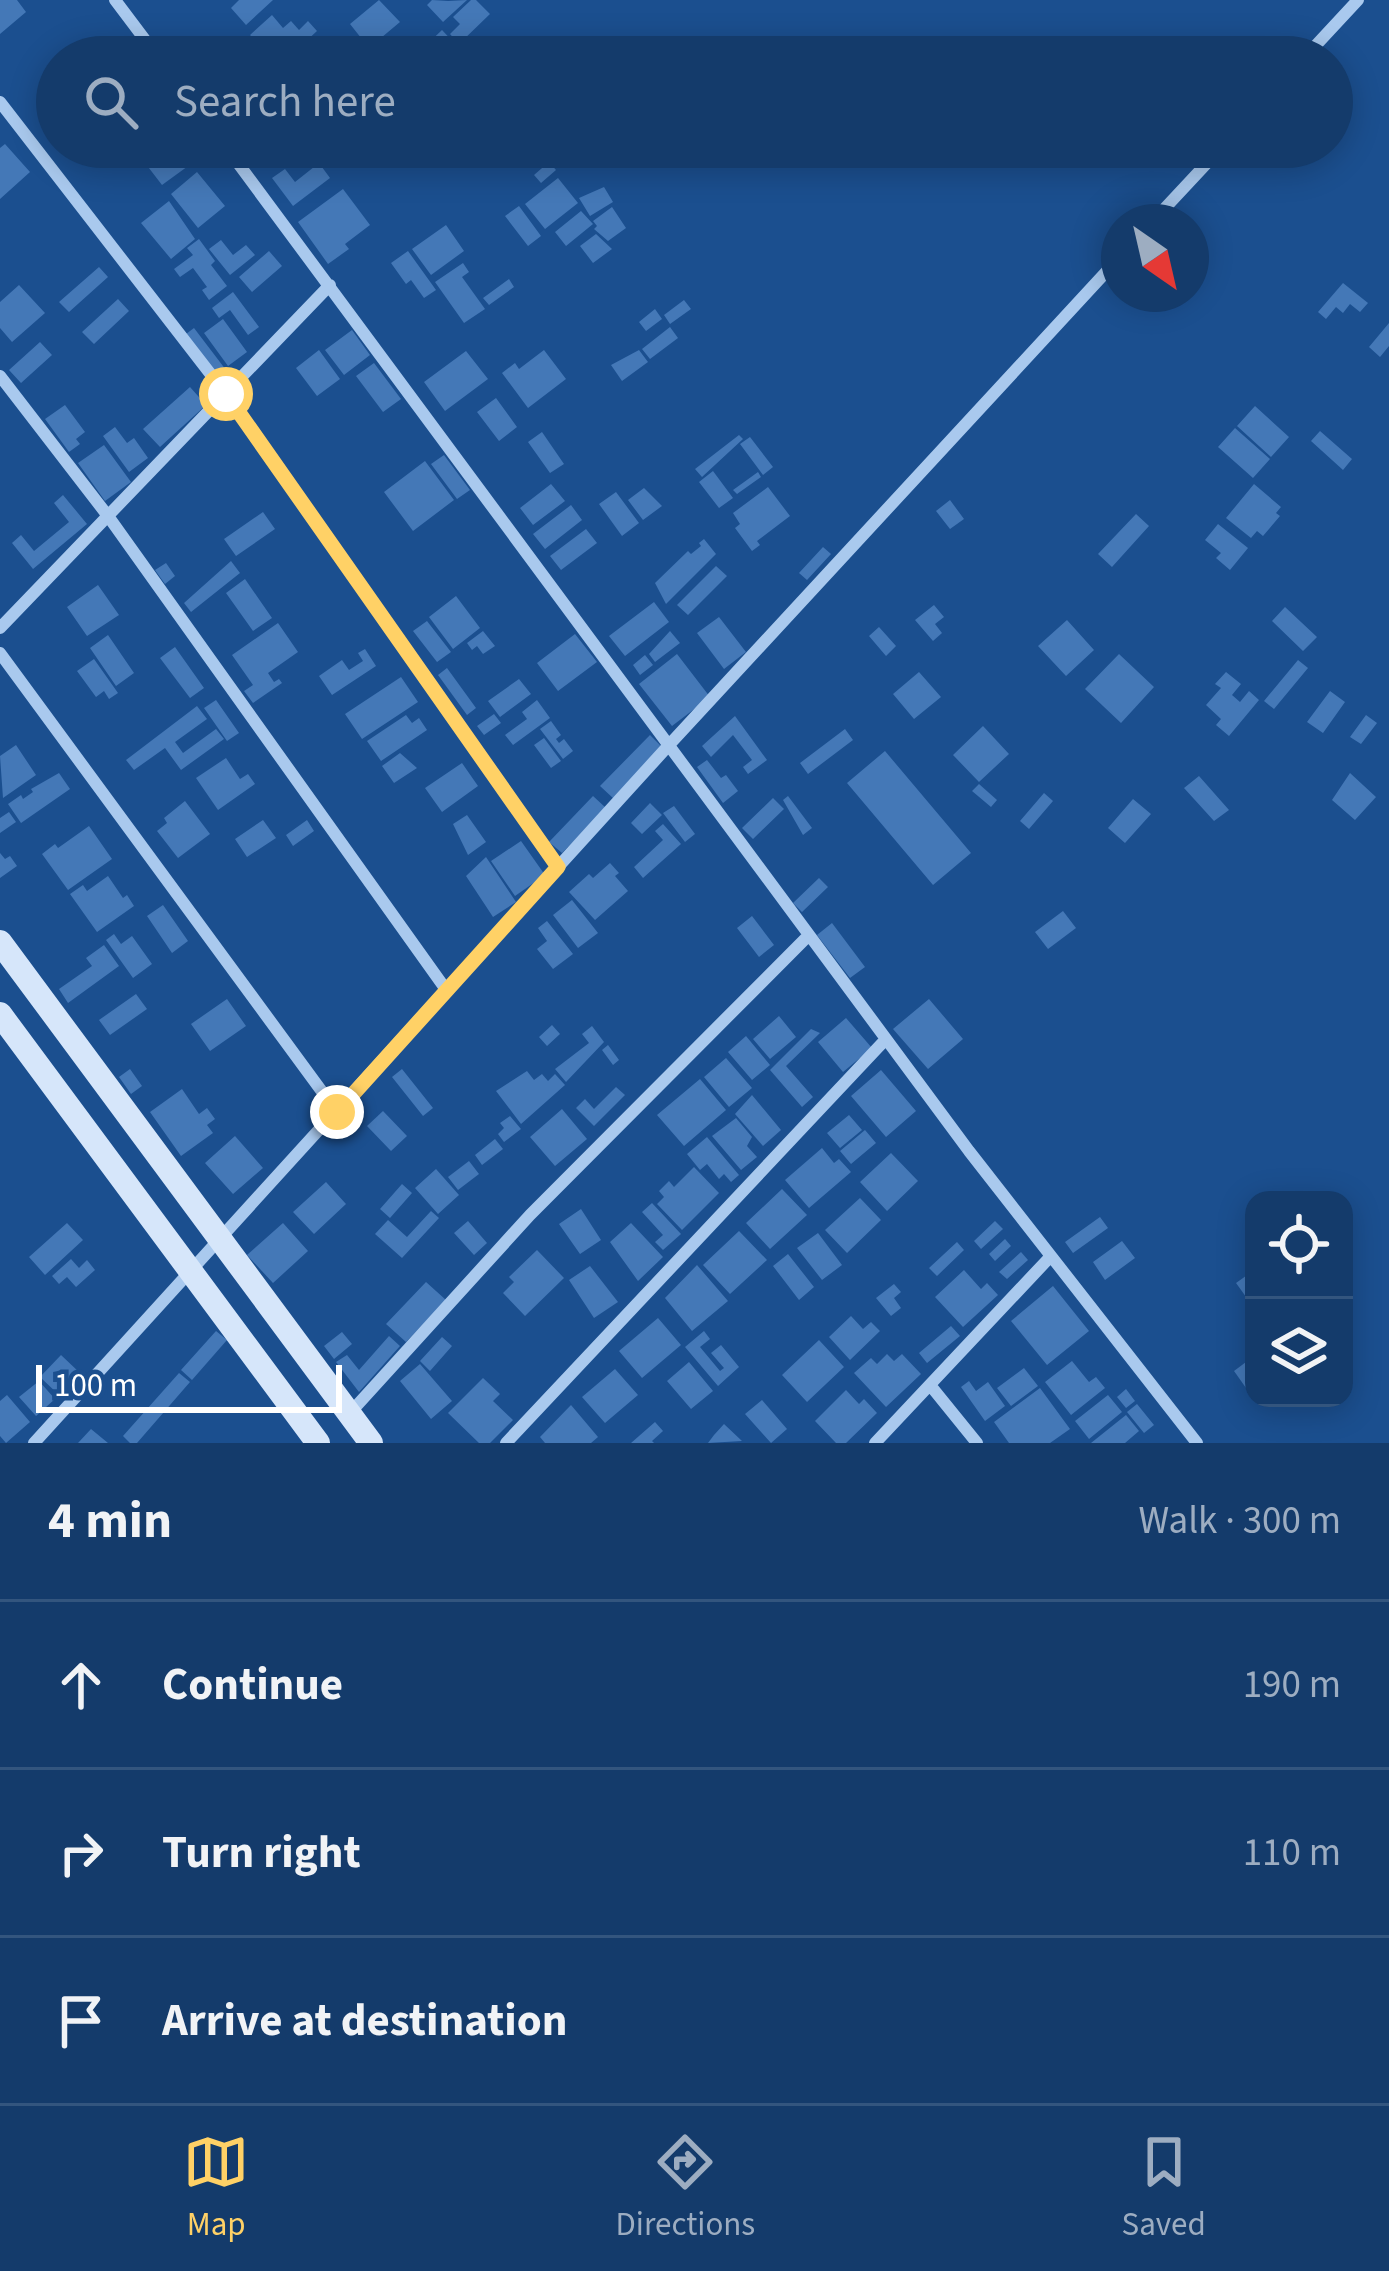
<!DOCTYPE html>
<meta charset="utf-8">
<style>
body{margin:0;font-family:"Source Sans 3",sans-serif;background:#1d4271;color:#f1f3f6}
.controls{position:absolute;right:36px;bottom:36px;display:grid;overflow:hidden;border-radius:24px;box-shadow:0 6px 30px #0003}
.controls button{width:108px;height:108px;display:grid;place-items:center;padding:0;border:0;border-bottom:3px solid #33557e;background:#143b6b;color:#f1f3f6;font:60px sans-serif}
.compass{position:absolute;left:1101px;top:204px;width:108px;height:108px;border-radius:50%;background:#143b6b;box-shadow:0 6px 30px #0003;rotate:146deg}
.scale{position:absolute;left:36px;bottom:30px;width:306px;box-sizing:border-box;padding-left:12px;border:6px solid #fff;border-top:0;font-size:33px;line-height:42px;white-space:nowrap;color:#fff;-webkit-text-stroke:9px #1b4f8f;paint-order:stroke}
.stop{position:absolute;width:36px;height:36px;margin:-27px;border:9px solid #ffd166;border-radius:50%;background:#fff}
.stop.end{background:#ffd166;border-color:#fff;box-shadow:0 3px 12px #0008}
.list{margin:0;padding:0;list-style:none}
h2{display:flex;justify-content:space-between;align-items:center;height:156px;margin:0;padding:0 48px;font-size:51px}
h2 small{font-size:39px;font-weight:400;color:#9dadc1}
.list li{display:grid;grid-template-columns:78px 1fr auto;gap:36px;align-items:center;box-sizing:border-box;height:168px;padding:0 48px;border-top:3px solid #33557e}
.list b{display:block;font-size:45px;white-space:nowrap}
.list em{font-size:39px;font-style:normal;color:#9dadc1}
.icon{flex:none;width:66px;height:66px;fill:none;stroke:currentColor;stroke-width:2;stroke-linecap:round;stroke-linejoin:round}
.map{position:relative;flex:none;width:1389px;height:1443px;overflow:hidden}
.search{position:absolute;background:#143b6b;box-shadow:0 6px 30px #0003;left:36px;right:36px;top:36px;height:132px;display:flex;align-items:center;gap:30px;box-sizing:border-box;padding:0 42px;border-radius:66px;color:#9dadc1;font-size:45px}
.sheet{height:660px;background:#143b6b}
nav{display:flex;justify-content:space-around;align-items:center;box-sizing:border-box;height:168px;border-top:3px solid #33557e;background:#143b6b;font-size:33px;color:#9dadc1}
nav a{display:grid;justify-items:center;gap:6px}
nav .on{color:#ffd166}
.map>svg:first-child{display:block}
.building{fill:#4478b7}
.lines{fill:none;stroke-linecap:round;stroke-linejoin:round}
.minor{stroke:#a9c9ee;stroke-width:12}
.secondary{stroke:#d6e6fa;stroke-width:24}
.route{stroke:#ffd166;stroke-width:15}
</style>
<div class="map">
<svg width="1389" height="1443" viewBox="0 0 1389 1443">
<rect width="100%" height="100%" fill="#1b4f8f"/>
<!-- building -->
<path class="building" d="M0,0h17l9,12 -26,22z
M239,0h34l-27,25 -15,-17z
M379,0l21,22 -31,26 -19,-24z
M432,0l16,1 19,-1 -24,22 -16,-17z
M471,0h5l14,14 -31,30 -9,-10 10,-10 -7,-7z
M272,15l11,13 8,-7 8,9 9,-9 9,10 -28,26h-19l-20,-22z
M442,30l15,16 -11,11h-21l-6,-5z
M5,144l25,28 -30,27v-51z
M158,147h27l10,14 -33,24 -20,-26z
M191,147h20l5,6 -13,10z
M250,147h31l-20,15z
M549,162l7,8 -15,13 -7,-8z
M319,163l11,15 -37,28 -21,-28 13,-9 10,13z
M197,172l28,34 -27,22 -27,-34z
M558,178l20,25 -33,26 -20,-25z
M604,187l9,15 -23,14 -11,-18z
M343,189l27,36 -25,19 4,5 -21,15 -30,-42z
M169,201l26,38 -24,20 -30,-36z
M519,206l22,30 -13,10 -23,-30z
M612,207l14,21 -18,13 -14,-12 3,-3 -4,-5z
M581,211l12,13 -27,22 -11,-14z
M446,225l18,26 -33,24 -19,-26z
M596,234l16,15 -19,14 -13,-17z
M199,239l16,22 -4,4 16,21 -18,14 -7,-10 5,-3 -14,-19 -13,9 -6,-8 19,-14 -6,-7z
M221,240l12,15 13,-10 9,10 -25,20 -21,-26z
M269,251l13,15 -30,26 -13,-15z
M408,251l28,39 -12,8 -13,-18 -5,4 -15,-21z
M463,263l6,9 -7,5 23,32 -21,14 -29,-41z
M99,267l9,10 -39,35 -10,-10z
M509,279l5,8 -25,18 -6,-7z
M1343,283l25,20 -8,9 -10,-8 -7,9 -7,-6 -10,12 -8,-7z
M19,285l26,28 -33,29 -12,-14v-26z
M233,292l26,35 -11,8 -18,-25 -11,8 -7,-10z
M118,299l11,12 -35,33 -12,-12z
M684,300l7,9 -21,15 -6,-9z
M655,309l7,10 -16,12 -7,-9z
M223,319l24,33 -19,14 -24,-33z
M1389,323v23l-9,11 -11,-10z
M670,327l8,11 -28,21 -8,-10z
M194,328l32,42 -9,6 -31,-42z
M352,330l18,25 -26,20 -19,-25z
M40,342l12,13 -31,28 -12,-13z
M319,350l21,29 -23,17 -21,-28z
M544,350l22,29 -38,29 -26,-35 13,-10 4,6z
M639,350l9,12 -26,19 -11,-16z
M466,351l22,28 -43,32 -21,-29z
M374,363l27,36 -18,13 -27,-36z
M190,387l16,18 -46,42 -17,-18z
M496,398l21,29 -18,14 -22,-29z
M65,405l20,27 -9,7 4,5 -11,8 -24,-33z
M1255,406l34,31 -18,20 -34,-31z
M115,427l12,16 7,-5 14,20 -19,14 -26,-36z
M1235,428l35,31 -17,19 -35,-31z
M1320,431l32,28 -9,11 -32,-29z
M542,432l22,32 -14,9 -22,-31z
M739,435l4,4 -41,38 -7,-8z
M750,437l23,30 -10,8 -23,-31z
M104,445l27,37 -26,19 -27,-38z
M444,455l26,35 -13,9 -26,-35z
M425,461l29,39 -41,31 -29,-39z
M713,471l20,27 -14,10 -20,-26z
M758,472l3,5 -24,17 -4,-4z
M551,484l14,17 -32,24 -13,-17z
M1254,484l27,23 -5,6 4,3 -17,20 -6,-5 -6,7 -25,-20z
M768,487l22,29 -33,25 3,4 -8,6 -17,-23 5,-4 -7,-11z
M644,488l18,18 -19,14 -15,-20z
M616,492l23,31 -17,13 -23,-32z
M63,495l24,29 -54,45 -21,-26 9,-8 13,16 35,-29 -15,-19z
M950,500l14,19 -14,10 -14,-18z
M571,505l11,15 -37,29 -12,-15z
M263,512l12,17 -39,27 -12,-17z
M1136,514l13,12 -37,41 -14,-13z
M1218,524l30,24 -18,22 -14,-12 5,-5 -16,-13z
M586,529l11,14 -36,27 -11,-14z
M704,539l12,15 -50,50 -11,-21 33,-32 3,3 10,-8 -2,-3z
M823,547l8,7 -24,26 -8,-7z
M231,561l9,12 -49,39 -7,-9z
M166,563l9,13 -10,8 -10,-14z
M716,566l11,10 -39,39 -11,-10z
M245,579l27,39 -19,13 -27,-38z
M98,585l21,30 -32,21 -20,-29z
M456,596l24,32 -27,21 -24,-32z
M654,602l15,20 -44,34 -16,-20z
M934,605l10,12 -9,7 7,9 -9,8 -18,-21z
M1285,607l32,30 -14,14 -31,-30z
M719,617l27,35 -22,17 -27,-36z
M1067,620l27,30 -28,26 -28,-30z
M427,621l24,31 -14,10 -24,-31z
M278,623l20,29 -30,21 6,9 5,-3 3,4 -29,20 -9,-12 9,-6 -21,-30z
M879,627l17,19 -10,10 -17,-20z
M483,631l12,15 -12,8 -6,-8 -5,4 -5,-7z
M670,631l10,12 -25,19 -6,-8z
M575,634l22,28 -39,29 -21,-28z
M108,635l26,38 -18,13 -26,-38z
M175,647l29,41 -14,10 -30,-40z
M365,649l11,17 -44,29 -13,-19 23,-16 7,10 14,-9 -5,-8z
M677,654l33,43 -38,29 -33,-42z
M1119,654l35,33 -33,36 -36,-34z
M645,655l8,10 -13,10 -7,-10z
M94,659l24,34 -9,6 -5,-8 -8,6 -19,-26z
M1298,660l10,8 -34,41 -10,-8z
M447,668l29,40 -9,7 -29,-40z
M919,672l22,25 -27,22 -21,-25z
M1226,672l15,12 -9,11 8,7 9,-11 10,9 -30,36 -13,-11 5,-6 -15,-14 15,-17 -6,-4z
M401,677l17,25 -56,37 -17,-25z
M519,679l12,15 -31,23 -12,-16z
M1330,691l15,11 -22,31 -16,-11z
M216,700l23,33 -12,8 -23,-33z
M537,700l13,18 -37,27 -8,-10 22,-16 -5,-7z
M197,706l10,13 -32,23 8,11 33,-24 8,10 -43,31 -16,-22 -31,22 -8,-10z
M494,714l7,9 -17,12 -7,-9z
M406,715l6,8 7,-5 8,12 -46,31 -14,-20z
M1366,715l11,8 -16,21 -11,-7z
M735,716l32,44 -19,14 -5,-7 9,-7 -19,-25 -22,22 -9,-11z
M551,721l10,14 -5,4 3,4 5,-4 9,12 -10,8 -23,-30z
M983,726l26,28 -30,28 -26,-27z
M845,729l8,11 -45,34 -8,-11z
M650,735l13,13 -49,51 -14,-13z
M544,738l17,23 -10,7 -17,-23z
M16,745l20,30 -33,23 -3,-42z
M885,751l86,102 -38,32 -86,-102z
M400,753l17,15 -23,15 -12,-17z
M226,758l14,21 8,-5 7,10 -37,26 -22,-32z
M707,760l14,18 5,-3 12,16 -15,12 -26,-36z
M462,763l16,23 -36,26 -17,-24z
M59,773l11,16 -49,34 -13,-19 13,-9 2,4 10,-7 -2,-3z
M1350,773l26,24 -21,23 -23,-20z
M1199,776l30,34 -15,11 -30,-33z
M979,784l18,16 -6,7 -19,-16z
M1044,793l9,8 -24,28 -9,-8z
M593,796l13,12 -44,45 -13,-11z
M788,796l24,32 -9,7 -20,-35z
M773,798l11,11 -31,30 -11,-11z
M1133,799l18,15 -26,29 -17,-15z
M185,801l25,33 -32,24 -21,-27 10,-8 -3,-5z
M650,803l12,12 -20,19 -11,-11z
M674,806l21,28 -10,8 -22,-29z
M9,812l7,10 -16,11v-15z
M467,815l19,27 -18,13 -15,-31z
M263,820l13,18 -29,19 -12,-18z
M307,820l7,11 -21,15 -7,-11z
M663,824l18,20 -38,34 -9,-11 29,-27 -8,-9z
M89,826l23,33 -44,31 -26,-36 13,-10 3,4z
M521,841l24,34 -30,21 -24,-35z
M0,853l5,6 5,-3 7,10 -17,12z
M486,857l30,45 -23,15 -27,-41z
M610,863l9,10 -4,3 13,15 -33,29 -26,-28 20,-18 4,4z
M108,876l15,22 4,-3 7,11 -37,26 -27,-38 13,-9 4,6z
M819,878l9,9 -26,25 -9,-9z
M572,900l26,33 -20,15 -25,-33z
M163,905l25,36 -16,12 -25,-37z
M1063,911l13,17 -28,21 -13,-17z
M752,916l22,29 -15,12 -22,-29z
M547,921l26,33 -20,15 -16,-20 10,-8 -9,-13z
M832,923l33,44 -15,11 -33,-43z
M114,934l7,10 11,-8 20,28 -19,14 -27,-38z
M104,945l15,21 -51,37 -9,-14 33,-23 -6,-8z
M136,994l11,15 -37,26 -11,-15z
M227,999l19,27 -36,25 -19,-27z
M929,999l34,40 -35,30 -35,-40z
M779,1016l17,21 -26,22 -17,-20z
M846,1018l26,30 -29,24 -25,-30z
M552,1025l8,9 -13,12 -8,-9z
M592,1026l12,16 -38,40 -11,-13 34,-26 -7,-9z
M811,1029l9,4 -34,33 27,31 -11,10 -32,-37z
M746,1036l24,29 -18,15 -24,-28z
M608,1045l11,15 -6,5 -11,-15z
M726,1058l26,30 -23,19 -25,-30z
M130,1069l12,17 -11,8 -12,-17z
M402,1069l31,39 -10,8 -31,-39z
M881,1070l35,41 -30,26 -35,-41z
M527,1071l7,9 8,-6 6,7 7,-7 10,11 -44,39 -25,-33z
M700,1079l26,31 -42,36 -27,-31z
M616,1087l9,8 -31,31 -18,-18 9,-9 9,10z
M182,1089l17,25 8,-6 8,11 -8,6 6,8 -32,23 -31,-44z
M752,1095l29,35 -18,16 -28,-32z
M562,1109l25,30 -32,27 -25,-29z
M383,1111l24,25 -16,15 -24,-25z
M849,1115l13,15 -22,18 -13,-15z
M510,1116l11,13 -17,13 -6,-8 6,-6 -4,-5z
M736,1118l16,19 -5,9 10,11 -16,13 -29,-34z
M865,1130l11,13 -25,21 -11,-13z
M235,1136l28,32 -30,26 -28,-31z
M707,1137l32,38 -8,7 -7,-8 -5,5 -12,-15 -7,6 -13,-16z
M495,1139l8,10 -21,16 -7,-10z
M822,1148l12,15 5,-4 12,13 -42,36 -24,-28z
M891,1153l27,28 -31,30 -27,-29z
M469,1161l10,13 -21,16 -10,-13z
M694,1167l25,26 -37,37 -25,-26 7,-7 -5,-6 10,-10 5,6z
M436,1169l23,26 -21,19 -23,-26z
M326,1182l20,22 -32,30 -21,-22z
M402,1184l10,9 -22,25 -10,-9z
M782,1189l25,26 -37,34 -24,-26z
M860,1198l21,22 -34,33 -22,-23z
M652,1203l29,31 -18,16 -8,-8 8,-7 -21,-23z
M581,1209l20,31 -21,14 -21,-30z
M431,1211l8,7 -37,40 -27,-24 13,-14 19,17z
M1100,1217l8,11 -35,25 -8,-11z
M468,1221l19,22 -13,12 -20,-22z
M995,1221l8,8 -22,20 -7,-8z
M67,1223l16,17 -38,35 -16,-18z
M283,1223l25,28 -35,32 -26,-28z
M631,1223l32,34 -25,24 -28,-39z
M739,1231l28,29 -37,34 -27,-29z
M818,1233l24,32 -20,15 -25,-32z
M1005,1239l6,7 -16,15 -6,-7z
M1122,1241l13,17 -30,22 -12,-18z
M957,1242l7,8 -27,26 -8,-8z
M537,1250l27,28 -39,38 -22,-23 11,-11 -5,-5z
M1021,1252l7,8 -21,19 -8,-7z
M788,1254l26,33 -15,13 -26,-34z
M71,1259l8,9 8,-8 8,10 -19,17 -9,-10 -8,7 -7,-8z
M697,1265l31,36 -36,30 -27,-33z
M590,1266l28,36 -24,16 -25,-38z
M964,1270l17,19 6,-6 11,12 -35,32 -28,-30z
M1250,1273l4,5v30l-18,-25z
M426,1282l20,18 -40,42 -20,-18z
M894,1284l7,8 -7,6 7,10 -10,8 -15,-18z
M1053,1286l36,45 -42,34 -36,-44z
M851,1316l12,13 8,-7 9,9 -30,29 -21,-23z
M658,1318l23,27 -39,33 -23,-27z
M951,1326l9,10 -33,27 -8,-10z
M216,1331l11,9 -35,40 -11,-10z
M704,1331l6,8 -10,8 20,24 4,-3 -13,-15 10,-8 18,22 -21,19 -33,-39z
M342,1332l10,12 -18,15 -10,-13z
M389,1336l11,10 -41,46 -23,-30 11,-7 12,15z
M442,1337l10,9 -22,25 -10,-10z
M819,1340l25,27 -37,35 -25,-27z
M887,1354l7,7 8,-7 19,20 -35,33 -32,-34 17,-15 6,6z
M61,1355l19,18 -21,22 -19,-18z
M1254,1356v37l-3,2 -17,-24z
M1072,1361l17,21 7,-5 9,11 -34,27 -26,-33z
M689,1362l24,29 -22,18 -24,-28z
M420,1364l32,37 -21,18 -31,-38z
M1024,1368l14,18 -27,20 -14,-18z
M615,1369l23,26 -33,28 -23,-26z
M179,1373l11,9 -53,61h-7l-7,-7z
M483,1378l17,16 -7,7 20,19 -23,23h-11l-31,-30z
M39,1381l16,18 -19,17 -17,-19z
M969,1381l7,10 12,-9 17,24 -20,15 -24,-34z
M1040,1388l30,41 -20,14h-41l-15,-21z
M1126,1389l9,12 -9,7 -9,-11z
M846,1390l13,14 5,-5 13,14 -31,30h-10l-21,-22z
M7,1395l23,27 -24,21 -6,-7v-35z
M1108,1395l14,17 -33,27 -14,-18z
M762,1400l25,29 -16,14 -26,-29z
M1137,1404l17,21 -10,8 -17,-21z
M571,1405l27,32 -7,6h-46l-5,-6z
M1126,1415l13,16 -14,12h-34z
M655,1422l8,9 -11,10 2,2h-23z
M724,1424l18,17 -34,2 6,-8z
M91,1429l17,14h-30z"/>
<g class="lines">
<!-- minor -->
<path class="minor" d="M115,0l43,57
M1305,57l53,-57
M0,102l226,292 332,473
M226,147l743,1004 228,292
M1152,222l70,-75
M0,376l108,140 339,475
M0,628l330,-343
M0,653l337,459
M930,1385l47,58
M350,1413l180,-198 279,-280
M34,1443l635,-698 450,-487
M506,1443l380,-404
M875,1443l176,-187"/>
<!-- secondary -->
<path class="secondary" d="M0,942l371,501
M0,1014l318,429"/>
</g>
<g class="lines">
<!-- route -->
<path class="route" d="M226,394l332,473 -221,245"/>
</g>
</svg>
<div class="controls">
<button><svg class="icon" aria-label="locate" viewBox="0 0 24 24"><circle cx="12" cy="12" r="6"/><path d="M12 2v4M12 18v4M2 12h4M18 12h4"/></svg></button>
<button><svg class="icon" aria-label="layers" viewBox="0 0 24 24"><path d="M12 4l9 5-9 5-9-5zM3 14l9 5 9-5"/></svg></button>
</div>
<svg class="compass" viewBox="-18 -18 36 36"><path d="M0-13l5 13h-10z" fill="#e53935"/><path d="M0 13l5-13h-10z" fill="#9dadc1"/></svg>
<div class="scale">100 m</div>
<div class="stop" style="left:226px;top:394px"></div>
<div class="stop end" style="left:337px;top:1112px"></div>
<div class="search"><svg class="icon" aria-label="search" viewBox="0 0 24 24"><circle cx="10" cy="10" r="6"/><path d="M15 15l6 6"/></svg>Search here</div>
</div>
<section class="sheet">
<h2>4 min<small>Walk · 300 m</small></h2>
<ul class="list">
<li><svg class="icon" aria-label="ahead" viewBox="0 0 24 24"><path d="M12 20V5M6 11l6-6 6 6"/></svg><div><b>Continue</b></div><em>190 m</em></li>
<li><svg class="icon" aria-label="right" viewBox="0 0 24 24"><path d="M7 20v-9h11M14 6l5 5-5 5"/></svg><div><b>Turn right</b></div><em>110 m</em></li>
<li><svg class="icon" aria-label="arrive" viewBox="0 0 24 24"><path d="M6 21V4h12l-3 4 3 4H6"/></svg><div><b>Arrive at destination</b></div></li>
</ul>
</section>
<nav>
<a class="on"><svg class="icon" aria-label="map" viewBox="0 0 24 24"><path d="M3 6l6-2 6 2 6-2v14l-6 2-6-2-6 2zM9 4v14M15 6v14"/></svg>Map</a>
<a><svg class="icon" aria-label="directions" viewBox="0 0 24 24"><path d="M12 3l9 9-9 9-9-9zM9 14v-3h6M13 9l2 2-2 2"/></svg>Directions</a>
<a><svg class="icon" aria-label="saved" viewBox="0 0 24 24"><path d="M7 4h10v16l-5-4-5 4z"/></svg>Saved</a>
</nav>
